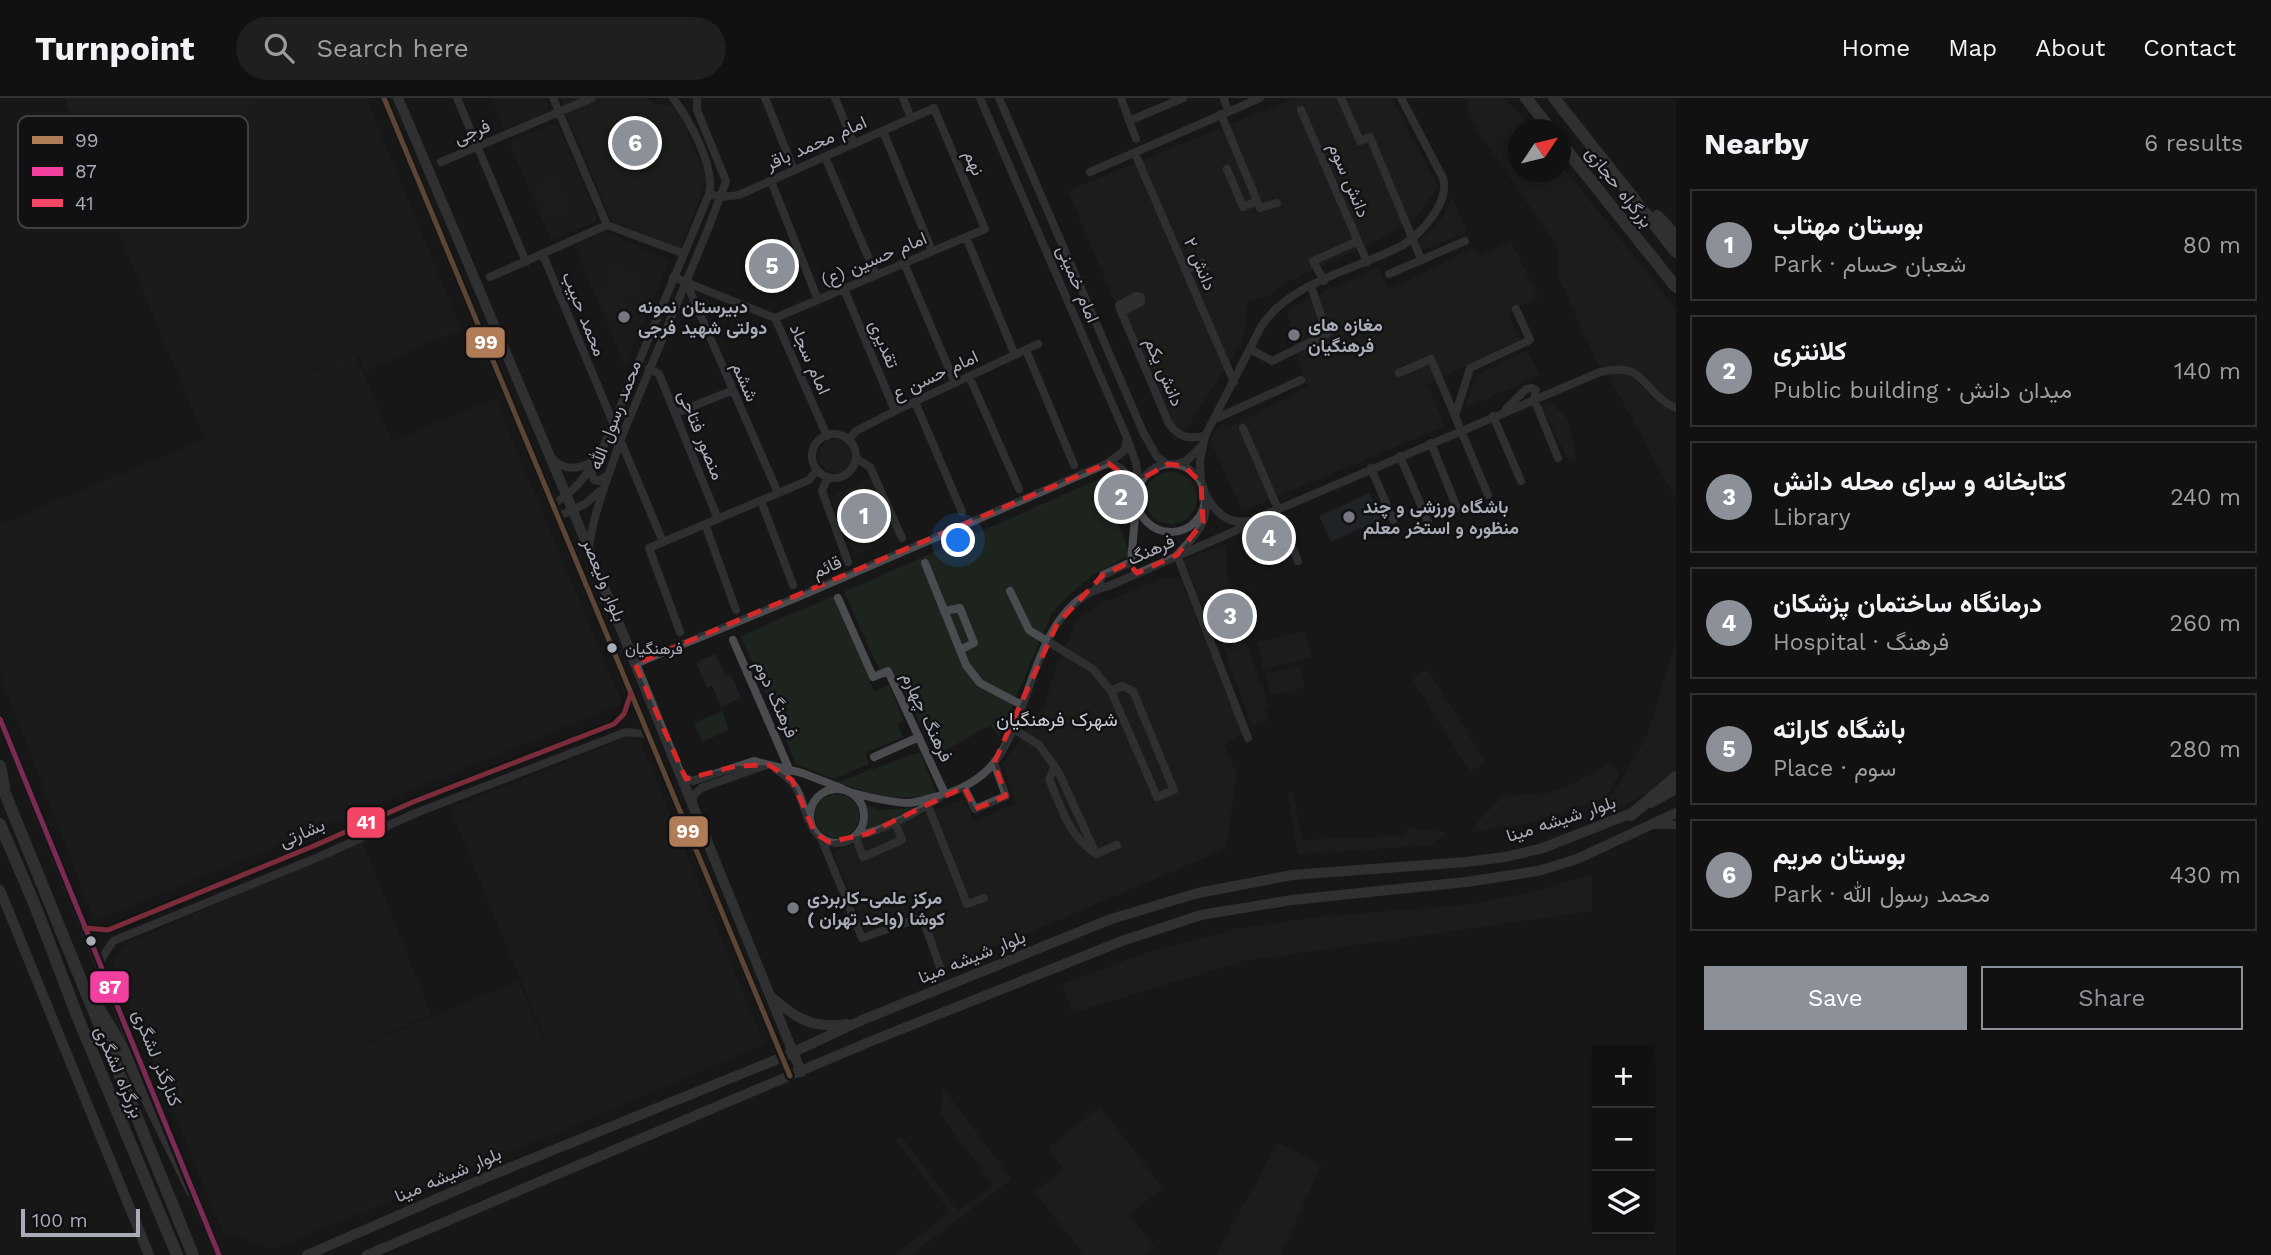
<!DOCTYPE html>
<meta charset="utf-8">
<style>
body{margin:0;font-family:"Work Sans",Vazirmatn,sans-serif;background:#1e1f1f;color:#f1f3f6}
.controls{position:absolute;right:21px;bottom:21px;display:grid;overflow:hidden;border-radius:0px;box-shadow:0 4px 10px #0003}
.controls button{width:63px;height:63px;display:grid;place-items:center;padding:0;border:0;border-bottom:2px solid #303131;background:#111;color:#f1f3f6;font:35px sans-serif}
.compass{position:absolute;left:1508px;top:21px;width:63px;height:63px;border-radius:50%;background:#111;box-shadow:0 4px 10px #0003;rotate:55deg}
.scale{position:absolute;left:21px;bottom:18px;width:119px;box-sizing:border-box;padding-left:7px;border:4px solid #a8adb8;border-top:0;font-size:19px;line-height:24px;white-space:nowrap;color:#a8adb8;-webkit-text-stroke:5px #111113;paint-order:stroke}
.you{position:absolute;left:959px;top:443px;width:24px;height:24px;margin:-18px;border:5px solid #fff;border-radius:50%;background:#1a73e8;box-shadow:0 0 0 10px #1a73e833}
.badge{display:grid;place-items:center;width:46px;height:46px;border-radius:50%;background:#8c9099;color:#fff;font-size:23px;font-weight:700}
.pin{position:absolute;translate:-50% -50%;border:4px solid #fff;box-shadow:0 2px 7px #0006}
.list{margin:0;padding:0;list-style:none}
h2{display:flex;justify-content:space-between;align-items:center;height:91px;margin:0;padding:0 28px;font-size:30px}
h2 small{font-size:23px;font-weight:400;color:#9c9d9f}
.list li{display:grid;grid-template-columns:46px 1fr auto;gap:21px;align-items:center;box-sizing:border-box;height:112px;margin:0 14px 14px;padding:0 14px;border:2px solid #303131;border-radius:0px}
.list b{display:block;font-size:26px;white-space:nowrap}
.list p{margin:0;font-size:23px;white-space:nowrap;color:#9c9d9f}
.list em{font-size:23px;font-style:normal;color:#9c9d9f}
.actions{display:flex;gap:14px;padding:21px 28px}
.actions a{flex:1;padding:16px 0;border:2px solid #8c9099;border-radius:0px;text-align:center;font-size:24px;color:#8c9099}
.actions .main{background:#8c9099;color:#fff}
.icon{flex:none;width:38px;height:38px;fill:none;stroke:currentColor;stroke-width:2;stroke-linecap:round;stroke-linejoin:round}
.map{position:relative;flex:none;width:1676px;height:1157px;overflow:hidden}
header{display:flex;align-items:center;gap:42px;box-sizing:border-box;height:98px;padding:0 35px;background:#111;border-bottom:2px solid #303131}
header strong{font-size:33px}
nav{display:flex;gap:38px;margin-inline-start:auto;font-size:24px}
.search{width:490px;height:63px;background:#1e1f1f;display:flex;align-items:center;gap:18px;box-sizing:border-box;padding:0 24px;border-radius:38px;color:#9c9d9f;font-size:26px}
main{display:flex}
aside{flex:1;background:#111}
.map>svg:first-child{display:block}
.built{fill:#212123}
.green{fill:#1d241e}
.water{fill:#2a3239}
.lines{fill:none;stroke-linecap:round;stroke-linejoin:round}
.minor{stroke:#4b4c50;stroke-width:8}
.major{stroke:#4d4f52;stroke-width:10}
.highway{stroke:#4e4e51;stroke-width:12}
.bus-1-casing{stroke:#111113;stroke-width:10}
.bus-2-casing{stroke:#111113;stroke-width:10}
.bus-3-casing{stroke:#111113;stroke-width:10}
.bus-1{stroke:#b07c57;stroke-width:5}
.bus-2{stroke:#f240a1;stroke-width:5}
.bus-3{stroke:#f34667;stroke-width:5}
.marked{fill:none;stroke:#d62828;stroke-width:5;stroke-dasharray:14 9;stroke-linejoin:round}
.poi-dot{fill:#757880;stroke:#111113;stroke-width:2.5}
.bus-dot{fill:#a8adb8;stroke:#111113;stroke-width:2.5}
.labels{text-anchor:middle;stroke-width:5;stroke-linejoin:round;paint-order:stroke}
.bus-label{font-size:16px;fill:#a8adb8;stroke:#111113;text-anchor:start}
.street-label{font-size:18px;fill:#a8adb8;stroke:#111113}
.poi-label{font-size:18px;font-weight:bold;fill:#a8adb8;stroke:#111113;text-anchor:start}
.neighbourhood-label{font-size:19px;fill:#c9ccd4;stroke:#111113}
.key{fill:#111113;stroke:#3e4045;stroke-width:2}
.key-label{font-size:19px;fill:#a8adb8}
.line-badge{stroke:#111113;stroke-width:2.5}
.badge-label{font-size:19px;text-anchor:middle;font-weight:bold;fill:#fff}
</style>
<header>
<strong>Turnpoint</strong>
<div class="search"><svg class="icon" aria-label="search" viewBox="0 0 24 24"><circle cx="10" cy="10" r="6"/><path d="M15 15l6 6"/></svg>Search here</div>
<nav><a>Home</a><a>Map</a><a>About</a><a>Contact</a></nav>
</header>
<main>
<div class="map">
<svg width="1676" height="1157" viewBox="0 0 1676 1157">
<rect width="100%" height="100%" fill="#171717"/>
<!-- built -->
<path class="built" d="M274,0h92l95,231 -96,42 -8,-18 -46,17v2l44,-18 37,87 103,-42 127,304 -527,218 -95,-247v-149l205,-86 -111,-266 92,-39 6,-7z
M491,0h55l2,6 -2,9 -42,15z
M552,26l6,2 39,90 -2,6 -44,18 -42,-98z
M605,133l64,29 -44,106 -51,-121z
M716,556l9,22 6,-2 10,24 -20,9 -9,-21 -5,2 -11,-26z
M631,638l8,3 125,305 -184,79 -307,126 -50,-17 -111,-271 11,-16 239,-104 69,174 -143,62 230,-96 46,104 -114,-277z"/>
<!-- green -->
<path class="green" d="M64,0h209l-79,32 -5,7 -95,34z
M560,0h88l8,6 21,3 30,72 -27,70 -69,-29z
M1293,0h98l47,88 -23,33 -15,10 -114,54 -18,14 -20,5 -5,39 -54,84 -15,16 -106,-250z
M1469,0h36l29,31 -16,1v42h42l1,-8 115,145v94c-35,-10 -23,-44 -77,-36l-41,-91 -1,-29 -90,-133z
M556,79l14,33 -20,9 -14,-33z
M1452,99l15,35 -45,19 -4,-8 23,-23z
M1511,143l27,56 -30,15 12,28 -93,44 18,42 -203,85 -32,-71 12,-18 4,7 81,-42 -10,-29 -10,-49 91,-42 11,23 85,-43 5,10z
M613,168l30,13 -7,17 -30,-13z
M606,186l20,9 -4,10 13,6 -6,14 -26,-12 -3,-4z
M1527,253l13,25 -75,32 12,-33z
M1607,275c33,-3 31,16 53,31 5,3 11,5 16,8v87z
M1549,304l5,2 4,6h4l6,11 9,38 -7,4 -29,-57z
M819 358a17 17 0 1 1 34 0a17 17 0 1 1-34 0Z
M1145 400a26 26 0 1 1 52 0a26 26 0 1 1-52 0Z
M872,379l25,58 -42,20 -25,-58z
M1101,380l29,76 -38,22 -24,20 -16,17 -55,128 1,-7 -8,-9 -54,31 -44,-89 -11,2 -5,-6 -32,-71z
M1227,446v30l7,26 -29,13 -21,-53z
M1165,479l16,2 62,156 -19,10 13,29 -11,75 -283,120 -21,-59 -55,22 -34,-79 58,-27 73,-27 10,22 41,-17 -12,-40 41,-58 13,-41 20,-47 23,-14z
M833,498l41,95 15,-6 15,36 -7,3 6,13 -38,16 4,11 -35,15 -38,-15 -55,-128z
M1231,532l4,8 8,-3 26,71 -4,2 4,12 -17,6 -33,-90z
M1306,533l6,27 -49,11 -6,-27z
M1676,543v132l-25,18 -48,25 8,-19 36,-61z
M1300,568l5,22 -34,8 -5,-23z
M1427,571l59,93 -16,10 -58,-93z
M722,613l7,19 -27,12 -8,-19z
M920,654l17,42c-42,7 -60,2 -100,-12z
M1608,666l12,9 -14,24 -76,26 -57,9 6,-12 24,-24 44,-3 26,-9z
M1288,695l5,1 9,46 104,-4 1,-8 37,4 2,4 -11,5v4l-137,9z
M815 718a22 22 0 1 1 44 0a22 22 0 1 1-44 0Z
M864,706l17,6 40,-3 -58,25 6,-16z
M1592,776v37l-348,50 -172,52 -10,-29 84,-31 89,-24 82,-12 155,-13 61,-12z
M943,990l69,91 -101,76h-16l55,-43 -55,-73 6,-3 57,75 35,-26 -53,-71z
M1100,1009l63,81 -34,26 26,34 -8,7h-63l-49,-63 29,-23 -16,-21z
M1278,1045l44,21 -42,91h-64z"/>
<!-- water -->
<path class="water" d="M1369,395l12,26 -50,23 -12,-26z"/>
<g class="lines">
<!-- minor -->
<path class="minor" d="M457,0l69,164
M553,0l54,127 75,28
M765,0l29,72
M835,0l19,46
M903,0l8,20
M980,0l147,340 9,25 3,22
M999,0l144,334 14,25 10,7
M1121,0l15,41
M1224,0l2,7
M1341,0l19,43 10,-4 51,122
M1301,12l66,152
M1221,16l39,94 17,-5
M1129,23l54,-23
M883,33l49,120
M825,59l51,118
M1137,60l97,224
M441,64l151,-64
M1227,71l16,38 14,-6
M1090,74l170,-74
M771,83l47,119
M709,96l12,3 18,-2 195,-87 51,121 -210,89
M966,139l49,118
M543,157l120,287
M904,165l51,120
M1186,172l16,-7 8,19
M1389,176l76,-33
M490,179l117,-52
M673,179l102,41 52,118
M1324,183l-11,-20 45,-20
M686,184l92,211
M844,191l51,122
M1122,217l-3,-10 17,-9 5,1v5l-19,10 1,4 46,108c11,14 19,15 36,12
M1250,251l22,12 55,-27 -16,-48
M1026,252l48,115
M649,270l10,6 59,145
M1399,275l32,-14 57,136
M969,278l50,113
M915,304l47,110
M1506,311l20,-20 6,-1 4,2 -2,9 24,59
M676,315l55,-22
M1455,318l15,-48 60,-28 -14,-31
M1493,318l28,65
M1215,321l86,-39
M1243,330l35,81
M812 358a22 22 0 1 1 44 0a22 22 0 1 1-44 0Z
M848,342l8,-9 39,-20 143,-67
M1431,345l26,65
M1400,358l28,66
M552,360c13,14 27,11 42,3
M856,360l14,9 32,71
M1108,365c16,3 22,15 29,28
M1177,366l9,-3 16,-15
M1137 400a34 34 0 1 1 68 0a34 34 0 1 1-68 0Z
M590,370l4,12 5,1 9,-6
M1371,370l22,52
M828,379l-6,14 26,71
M1201,385l-1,-22 5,-25 57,-111c30,-44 96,-56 141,-80 19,-12 47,-43 40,-67l-42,-80
M1206,397c9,17 22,30 42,26
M1205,399c5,26 -12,41 -28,58l71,183
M761,403l32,84
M553,406c25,-13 39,-37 52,-61l104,-249c7,-26 -20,-75 -36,-96
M1270,414l10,7 18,42
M559,418l26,-12 15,-13
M705,426l31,86
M589,449c5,-38 20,-70 31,-106l88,-212 18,-48 -29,-71v-12
M925,465l41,102 14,18 42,22
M1096,491l7,-14 28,-13 5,-56
M1010,493l19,39 64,39 18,22 46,106 17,-7 -41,-99 -11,-5 -11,5
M838,500l35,79 15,-6 57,123
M944,513l16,-3 14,35 -14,7
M680,534l-31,-84 160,-68 8,-10
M733,542l57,131
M635,566l163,-67 310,-134 17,-13 2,-12
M1012,630l27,17 19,26 38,83
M874,659l45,-20
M1055,669l-6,12c12,28 20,58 47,75l21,-9
M777,672c24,16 22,25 31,49
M680,675l6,6 7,2 61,-20 48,12 39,15
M964,689l11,22 31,-13 -12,-33
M810 718a27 27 0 1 1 54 0a27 27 0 1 1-54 0Z
M849,694c19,5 39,10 58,11 10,0 22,-5 32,-7 20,-5 41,-16 54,-32 42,-51 40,-162 116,-178l126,-55 16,-10 349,-149c47,-12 41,21 76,36
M692,706l2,-9 7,-7 65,-23
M928,708l39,98 17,-6
M895,724l7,18 -39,17 -8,-21c29,-5 59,-22 84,-38
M1654,727h22
M821,740l41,100 60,-21 18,50
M85,830l23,2 208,-85 97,-43 201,-78 10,-10 7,-21
M99,865l14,-22 208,-85 95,-43 210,-81 21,2"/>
<!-- major -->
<path class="major" d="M384,0l406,978
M398,0l175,413 228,561
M0,621l164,403
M1651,705l25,-14
M0,792l149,365
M774,901c23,21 42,30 73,25
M190,1087l29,70
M307,1157l175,-76 301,-122 77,-36 251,-102 87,-26 94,-18 174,-13 39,-5 38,-9 94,-37
M367,1157l502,-213 253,-101 79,-26 91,-15 174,-18 72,-11 39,-12 99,-46"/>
<!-- highway -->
<path class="highway" d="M1526,0l25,32
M1554,0l122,154
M1560,44l116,145
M1657,118l19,20
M0,668l4,21
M0,683l193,474
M1631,717l45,-38
M0,726l34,79 44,115 99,237
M97,907l20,33 75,153"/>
<!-- bus-1 casing -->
<g class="bus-1-casing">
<path id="bus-1" d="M384,0l406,978"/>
</g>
<!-- bus-2 casing -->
<g class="bus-2-casing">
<path id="bus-2" d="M0,621l219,536"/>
</g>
<!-- bus-3 casing -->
<g class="bus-3-casing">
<path id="bus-3" d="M85,830l23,2 208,-85 97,-43 201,-78 10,-10 7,-21"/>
</g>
<!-- bus-1 -->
<use href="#bus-1" class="bus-1"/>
<!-- bus-2 -->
<use href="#bus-2" class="bus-2"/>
<!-- bus-3 -->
<use href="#bus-3" class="bus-3"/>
</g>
<!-- marked area -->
<path d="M0 0H1676V1157H0ZM1108,365l26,20 34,-19 16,2 17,17 2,39 -26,33 -40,18 -9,-10 -25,12 -46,49 -63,139 12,33 -31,13 -11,-22 -97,47 -38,8 -14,-9 -23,-53 -23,-15 -33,1 -50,13 -51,-115z" fill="#171717" fill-opacity=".55" fill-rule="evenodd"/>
<path class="marked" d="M1108,365l26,20 34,-19 16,2 17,17 2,39 -26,33 -40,18 -9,-10 -25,12 -46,49 -63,139 12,33 -31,13 -11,-22 -97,47 -38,8 -14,-9 -23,-53 -23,-15 -33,1 -50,13 -51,-115z"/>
<!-- markers -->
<g class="poi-dot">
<circle cx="624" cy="219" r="7"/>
<circle cx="1294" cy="237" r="7"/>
<circle cx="1349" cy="419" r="7"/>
<circle cx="793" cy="810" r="7"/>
</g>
<g class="bus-dot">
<circle cx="612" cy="550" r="6"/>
<circle cx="91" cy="843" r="6"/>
</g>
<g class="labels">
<!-- bus labels -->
<g class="bus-label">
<text x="625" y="556">فرهنگیان</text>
</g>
<!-- street labels -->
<g class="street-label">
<text transform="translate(472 34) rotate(-23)" y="6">فرجی</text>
<text transform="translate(816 45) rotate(-24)" y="6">امام محمد باقر</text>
<text transform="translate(974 65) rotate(67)" y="6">نهم</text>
<text transform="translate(1349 82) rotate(67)" y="6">دانش سوم</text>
<text transform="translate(1619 89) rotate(52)" y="6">بزرگراه حجازی</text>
<text transform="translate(874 161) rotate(-23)" y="6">امام حسین (ع)</text>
<text transform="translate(1200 166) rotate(67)" y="6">دانش ۲</text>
<text transform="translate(1078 186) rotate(67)" y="6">امام خمینی</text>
<text transform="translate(584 216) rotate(68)" y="6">محمد حبیب</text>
<text transform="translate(884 246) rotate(67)" y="6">تقدیری</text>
<text transform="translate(810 261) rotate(66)" y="6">امام سجاد</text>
<text transform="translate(1164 274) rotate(67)" y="6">دانش یکم</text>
<text transform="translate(935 277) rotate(-25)" y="6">امام حسن ع</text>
<text transform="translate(745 284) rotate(67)" y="6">ششم</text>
<text transform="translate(615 317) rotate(-69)" y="6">محمد رسول الله</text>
<text transform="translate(701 337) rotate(68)" y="6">منصور فتاحی</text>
<text transform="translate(1151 452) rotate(-24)" y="6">فرهنگ</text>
<text transform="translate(827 469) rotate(-24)" y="6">قائم</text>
<text transform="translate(604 482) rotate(68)" y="6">بلوار ولیعصر</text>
<text transform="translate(776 601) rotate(66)" y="6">فرهنگ دوم</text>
<text transform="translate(927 619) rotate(65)" y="6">فرهنگ چهارم</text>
<text transform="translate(1561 721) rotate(-18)" y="6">بلوار شیشه مینا</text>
<text transform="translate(302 735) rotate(-23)" y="6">بشارتی</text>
<text transform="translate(972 859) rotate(-22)" y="6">بلوار شیشه مینا</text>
<text transform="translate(157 960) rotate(68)" y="6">کنارگذر لشگری</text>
<text transform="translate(119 974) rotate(67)" y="6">بزرگراه لشگری</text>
<text transform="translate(448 1077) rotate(-23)" y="6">بلوار شیشه مینا</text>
</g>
<!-- poi labels -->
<g class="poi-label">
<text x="638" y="215">دبیرستان نمونه<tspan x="638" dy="21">دولتی شهید فرجی</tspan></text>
<text x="1308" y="233">مغازه های<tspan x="1308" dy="21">فرهنگیان</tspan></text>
<text x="1363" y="415">باشگاه ورزشی و چند<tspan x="1363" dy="21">منظوره و استخر معلم</tspan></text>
<text x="807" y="806">مرکز علمی-کاربردی<tspan x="807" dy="21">کوشا (واحد تهران )</tspan></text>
</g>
<!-- neighbourhood labels -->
<g class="neighbourhood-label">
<text x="1057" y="628">شهرک فرهنگیان</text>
</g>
</g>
<!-- legend -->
<rect x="18" y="18" width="230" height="112" rx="10" class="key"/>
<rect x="32" y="38" width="31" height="8" fill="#b07c57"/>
<rect x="32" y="69" width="31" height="9" fill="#f240a1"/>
<rect x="32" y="101" width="31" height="8" fill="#f34667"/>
<g class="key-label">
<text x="75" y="49">99</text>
<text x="75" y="80">87</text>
<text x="75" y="112">41</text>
</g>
<g class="line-badge">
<rect x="465" y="228" width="41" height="33" rx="7" fill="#b07c57"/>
<rect x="346" y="708" width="40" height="33" rx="7" fill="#f34667"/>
<rect x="668" y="717" width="41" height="33" rx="7" fill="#b07c57"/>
<rect x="89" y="872" width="41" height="34" rx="7" fill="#f240a1"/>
</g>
<g class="badge-label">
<text x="486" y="251">99</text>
<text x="366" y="731">41</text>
<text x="688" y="740">99</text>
<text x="110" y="896">87</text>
</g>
</svg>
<div class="controls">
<button>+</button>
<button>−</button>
<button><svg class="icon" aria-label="layers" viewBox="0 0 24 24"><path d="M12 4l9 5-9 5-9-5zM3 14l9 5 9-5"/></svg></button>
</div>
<svg class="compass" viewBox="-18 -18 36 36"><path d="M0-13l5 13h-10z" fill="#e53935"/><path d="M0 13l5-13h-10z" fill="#9c9d9f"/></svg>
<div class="scale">100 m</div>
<div class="you"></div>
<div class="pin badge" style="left:864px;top:418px">1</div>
<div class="pin badge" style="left:1121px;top:399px">2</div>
<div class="pin badge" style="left:1230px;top:518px">3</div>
<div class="pin badge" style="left:1269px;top:440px">4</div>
<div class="pin badge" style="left:772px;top:168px">5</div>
<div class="pin badge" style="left:635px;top:45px">6</div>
</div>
<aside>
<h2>Nearby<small>6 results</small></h2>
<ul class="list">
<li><span class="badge">1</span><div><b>بوستان مهتاب</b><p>Park · شعبان حسام</p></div><em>80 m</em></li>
<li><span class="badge">2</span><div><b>کلانتری</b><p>Public building · میدان دانش</p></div><em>140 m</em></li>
<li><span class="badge">3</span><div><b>کتابخانه و سرای محله دانش</b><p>Library</p></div><em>240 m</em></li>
<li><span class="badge">4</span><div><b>درمانگاه ساختمان پزشکان</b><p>Hospital · فرهنگ</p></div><em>260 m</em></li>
<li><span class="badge">5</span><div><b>باشگاه کاراته</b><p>Place · سوم</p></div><em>280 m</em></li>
<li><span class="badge">6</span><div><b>بوستان مریم</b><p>Park · محمد رسول الله</p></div><em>430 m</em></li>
</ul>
<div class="actions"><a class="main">Save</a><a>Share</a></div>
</aside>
</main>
